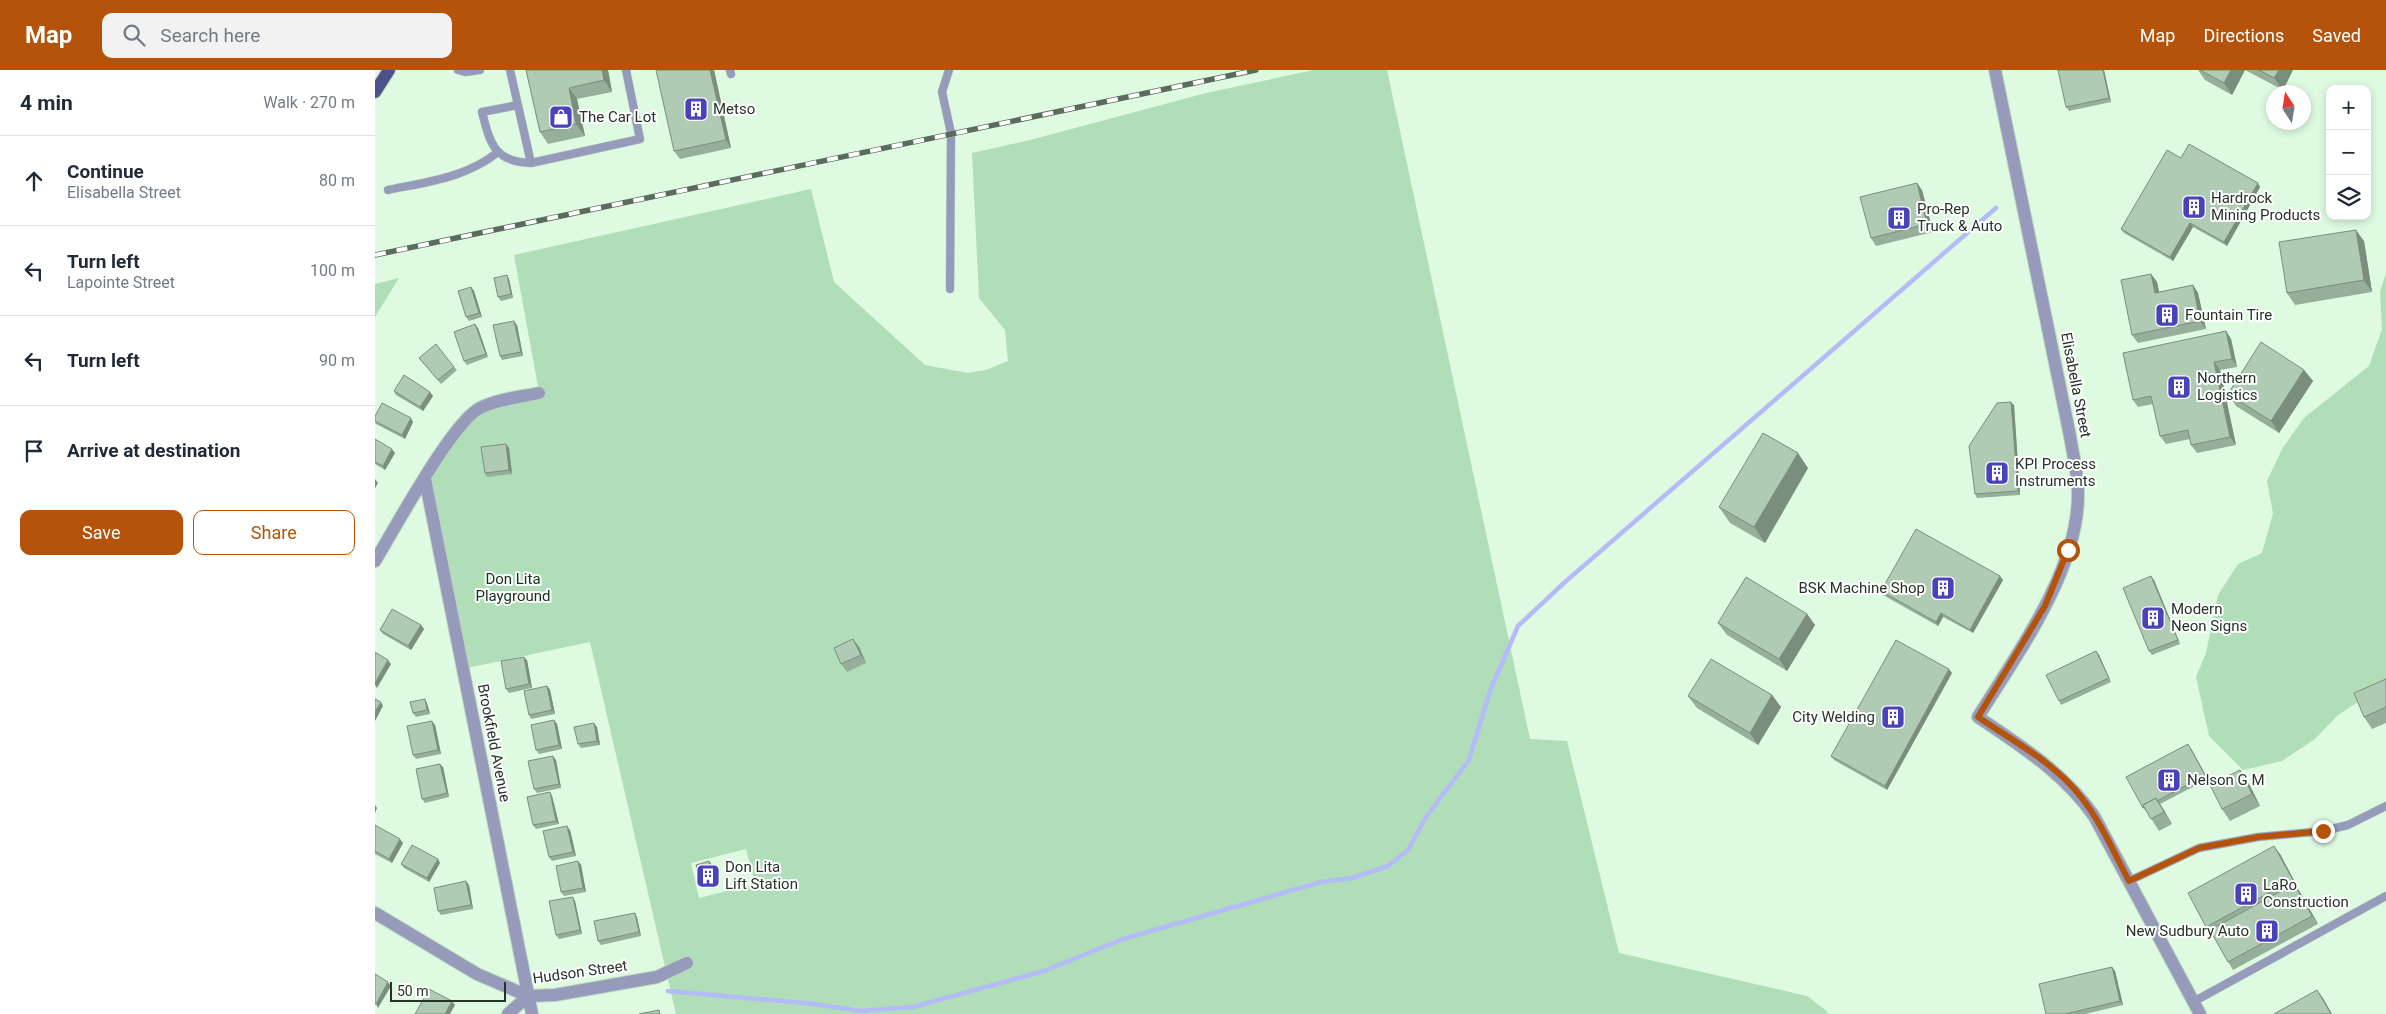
<!DOCTYPE html>
<meta charset="utf-8">
<style>
body{margin:0;font-family:Roboto,sans-serif;background:#f2f2f3;color:#1f2937}
.controls{position:absolute;right:15px;top:15px;display:grid;overflow:hidden;border-radius:10px;box-shadow:0 2px 8px #0003}
.controls button{width:45px;height:45px;display:grid;place-items:center;padding:0;border:0;border-bottom:1px solid #e0e1e3;background:#fff;color:#1f2937;font:25px sans-serif}
.compass{position:absolute;left:1891px;top:15px;width:45px;height:45px;border-radius:50%;background:#fff;box-shadow:0 2px 8px #0003;rotate:348deg}
.scale{position:absolute;left:15px;bottom:12px;width:116px;box-sizing:border-box;padding-left:5px;border:2px solid #273229;border-top:0;font-size:14px;line-height:18px;white-space:nowrap;color:#273229;-webkit-text-stroke:4px #fff;paint-order:stroke}
.stop{position:absolute;width:15px;height:15px;margin:-11px;border:4px solid #b45309;border-radius:50%;background:#fff}
.stop.end{background:#b45309;border-color:#fff;box-shadow:0 1px 5px #0008}
.list{margin:0;padding:0;list-style:none}
h2{display:flex;justify-content:space-between;align-items:center;height:65px;margin:0;padding:0 20px;font-size:21px}
h2 small{font-size:16px;font-weight:400;color:#747a83}
.list li{display:grid;grid-template-columns:32px 1fr auto;gap:15px;align-items:center;box-sizing:border-box;height:90px;padding:0 20px;border-top:1px solid #e0e1e3}
.list b{display:block;font-size:19px;white-space:nowrap}
.list p{margin:0;font-size:16px;white-space:nowrap;color:#747a83}
.list em{font-size:16px;font-style:normal;color:#747a83}
.actions{display:flex;gap:10px;padding:15px 20px}
.actions a{flex:1;padding:11px 0;border:1px solid #b45309;border-radius:10px;text-align:center;font-size:18px;color:#b45309}
.actions .main{background:#b45309;color:#fff}
.icon{flex:none;width:28px;height:28px;fill:none;stroke:currentColor;stroke-width:2;stroke-linecap:round;stroke-linejoin:round}
.map{position:relative;flex:none;width:2011px;height:944px;overflow:hidden}
header{display:flex;align-items:center;gap:30px;box-sizing:border-box;height:70px;padding:0 25px;background:#b45309;color:#fff}
header strong{font-size:24px}
nav{display:flex;gap:28px;margin-inline-start:auto;font-size:18px}
.search{width:350px;height:45px;background:#f2f2f3;display:flex;align-items:center;gap:12px;box-sizing:border-box;padding:0 18px;border-radius:10px;color:#747a83;font-size:19px}
main{display:flex}
aside{flex:1;background:#fff}
.map>svg:first-child{display:block}
.green{fill:#afdeb8;fill-rule:evenodd}
.lines{fill:none;stroke-linecap:round;stroke-linejoin:round}
.stream{stroke:#b4bbf8;stroke-width:4.5}
.service-casing{stroke:#bdd7c1;stroke-width:9}
.minor-casing{stroke:#bdd7c1;stroke-width:14}
.primary-casing{stroke:#bdd7c1;stroke-width:14}
.service{stroke:#969abb;stroke-width:8}
.minor{stroke:#969abb;stroke-width:12}
.primary{stroke:#4e518a;stroke-width:12}
.rail-casing{stroke:#5b6c5e;stroke-width:5.5}
.rail{stroke:#fff;stroke-width:4;stroke-dasharray:11;stroke-linecap:butt}
.wall{fill:#96af9b}
.shaded-wall{fill:#7a8e7e}
.building{fill:#afcbb4;stroke:#7a8e7e}
.route{stroke:#b45309;stroke-width:6}
.labels{text-anchor:middle;stroke-width:4;stroke-linejoin:round;paint-order:stroke}
.poi-label{font-size:15px;fill:#273229;stroke:#fff;text-anchor:start}
.street-label{font-size:15px;fill:#273229;stroke:#fff}
.park-label{font-size:15px;fill:#12311a;stroke:#fff}
</style>
<header>
<strong>Map</strong>
<div class="search"><svg class="icon" aria-label="search" viewBox="0 0 24 24"><circle cx="10" cy="10" r="6"/><path d="M15 15l6 6"/></svg>Search here</div>
<nav><a>Map</a><a>Directions</a><a>Saved</a></nav>
</header>
<main>
<aside>
<h2>4 min<small>Walk · 270 m</small></h2>
<ul class="list">
<li><svg class="icon" aria-label="ahead" viewBox="0 0 24 24"><path d="M12 20V5M6 11l6-6 6 6"/></svg><div><b>Continue</b><p>Elisabella Street</p></div><em>80 m</em></li>
<li><svg class="icon" aria-label="left" viewBox="0 0 24 24"><path d="M17 20v-9H6M10 6l-5 5 5 5"/></svg><div><b>Turn left</b><p>Lapointe Street</p></div><em>100 m</em></li>
<li><svg class="icon" aria-label="left" viewBox="0 0 24 24"><path d="M17 20v-9H6M10 6l-5 5 5 5"/></svg><div><b>Turn left</b></div><em>90 m</em></li>
<li><svg class="icon" aria-label="arrive" viewBox="0 0 24 24"><path d="M6 21V4h12l-3 4 3 4H6"/></svg><div><b>Arrive at destination</b></div></li>
</ul>
<div class="actions"><a class="main">Save</a><a>Share</a></div>
</aside>
<div class="map">
<svg width="2011" height="944" viewBox="0 0 2011 944">
<rect width="100%" height="100%" fill="#defbe2"/>
<!-- green -->
<path class="green" d="M939,0h73l143,669 37,2 52,212 188,43 21,16 -1,2h-1151l-86,-372 -128,27 -38,-191 43,-62 72,-24 -25,-137 297,-66 23,93 91,83 43,8 18,-3 22,-9 -3,-31 -26,-32 -7,-145 58,-13 176,-47zM371,779l9,35 -56,14 -8,-35z
M2011,203v416l-17,6 -31,20 -23,24 -33,22 -39,9 -34,-34 -13,-59 10,-24 12,-58 20,-31 24,-11 11,-40 -6,-32 15,-32 22,-31 65,-52 13,-37 -2,-37z
M24,208l-24,39v-33z"/>
<g class="lines">
<!-- stream -->
<path class="stream" d="M293,921l147,13 46,7 52,-4 131,-36 79,-32 198,-57 32,-4 35,-12 20,-16 18,-33 43,-57 21,-69 28,-65 47,-44 431,-374"/>
<!-- service casing -->
<g class="service-casing">
<path id="service" d="M83,0l7,2 15,-2
M135,0l21,93 109,-24 -14,-69
M355,0l1,4
M574,0l-7,22 9,41 -1,156
M143,35l-36,7c8,31 12,50 49,51
M13,120c38,-8 78,-12 110,-38
M1754,811l70,-33 59,-11 65,-6 25,-6 38,-19
M1818,932l193,-106"/>
</g>
<!-- minor casing -->
<g class="minor-casing">
<path id="minor" d="M1620,0l75,366c3,19 8,38 8,57 1,77 -61,161 -100,224 43,29 86,56 116,99l106,198
M50,409l107,535
M0,491c19,-31 77,-139 105,-153 18,-9 40,-11 59,-15
M0,843l102,61 51,22 27,-1 102,-18 30,-14
M133,944l20,-18"/>
</g>
<!-- primary casing -->
<g class="primary-casing">
<path id="primary" d="M0,22l14,-22"/>
</g>
<!-- service -->
<use href="#service" class="service"/>
<!-- minor -->
<use href="#minor" class="minor"/>
<!-- primary -->
<use href="#primary" class="primary"/>
<!-- rail casing -->
<g class="rail-casing">
<path id="rail" d="M0,185l881,-185"/>
</g>
<!-- rail -->
<use href="#rail" class="rail"/>
</g>
<!-- wall -->
<path class="wall" d="M151,0h82l4,22 -35,7 8,37 -37,8 -8,-12z
M339,0l17,78 -51,11 -6,-8z
M1729,0l7,32 -42,9 -3,-4z
M1823,0h95l-10,20 -38,-20 -13,25 -27,-15z
M1806,88l79,29 -33,59 -34,-19 -20,34 -49,-28 -3,-4z
M1547,120l11,42 -57,14 -5,-8z
M1989,171l8,51 -77,13 -8,-12z
M1776,204l6,8 2,10 34,-7 5,8 8,36 -68,14 -6,-8z
M134,209l4,19 -12,3 -3,-4z
M96,217l3,4 8,26 -13,4 -3,-4z
M142,255l6,31 -21,4 -2,-4z
M103,258l10,29 -21,8 -3,-4z
M1851,261l5,8 6,28 -17,3 16,75 -39,8 -6,-8 -1,-6 -24,5 -6,-8 -7,-32 -15,3 -5,-7z
M44,288l35,9 3,3 -16,14z
M1929,300l9,11 -34,52 -43,-27 -8,-12z
M19,321l39,5 -10,15 -27,-16z
M1639,335l6,90 -43,3 -2,-4z
M0,346l38,6 -8,17 -29,-15 -1,-2z
M0,369l20,14 -10,17 -10,-6z
M131,374l3,4 3,26 -25,3 -2,-4z
M1433,398l-43,75 -35,-20 -11,-16z
M1628,510l-30,53 -30,-16 -5,9 -55,-31 -2,-4z
M1779,510l26,64 -28,11 -3,-4z
M1432,544l8,11 -28,46 -60,-36 -9,-12z
M46,555l3,4 -13,21 -28,-16 -3,-4z
M484,577l7,16 -19,9 -6,-8z
M1721,581l3,4 12,27 -50,23 -2,-4z
M152,590l5,28 -23,5 -3,-4z
M1577,603l-65,117 -53,-30 -3,-4z
M2011,609v44l-14,6 -8,-12z
M172,616l3,4 5,24 -24,5 -2,-4z
M1397,625l9,12 -23,38 -61,-37 -9,-12z
M52,633l3,11 -14,3 -3,-4z
M179,650l3,4 5,25 -23,5 -3,-4z
M60,655l6,29 -25,5 -3,-4z
M222,657l3,18 -19,3 -3,-4z
M1816,678l17,31 -48,25 12,20 -13,7 -12,-19 -4,-4z
M181,690l5,28 -24,5 -3,-4z
M68,697l6,30 -24,6 -3,-4z
M1873,712l12,24 -30,15 -8,-12z
M175,722l2,4 7,28 -23,5 -3,-4z
M0,755l28,18 -11,20 -17,-9z
M195,760l6,26 -24,5 -3,-4z
M1905,784l18,34h-1l21,36 -85,46 -5,-8 -15,-27h-1l-6,-8z
M203,791l3,4 5,27 -22,4 -3,-4z
M334,791l3,4 4,18 -12,4 -3,-4z
M65,793l-11,19 -25,-14 -3,-4z
M94,815l4,24 -32,6 -3,-4z
M200,831l7,33 -23,5 -3,-4z
M262,847l4,19 -40,9 -3,-4z
M1740,901l8,34 -38,9h-39z"/>
<!-- shaded-wall -->
<path class="shaded-wall" d="M227,0h6l4,22 -8,-12z
M335,0h4l17,78 -5,-8z
M1728,0h1l7,32 -2,-4z
M1856,0h14l-13,25 -8,-12z
M1904,0h14l-10,20 -9,-12z
M194,18l8,11 8,37 -9,-12z
M1542,113l5,7 11,42 -6,-8z
M1883,113l2,4 -33,59 -3,-4z
M1815,153l3,4 -20,34 -3,-4z
M1981,160l8,11 8,51 -8,-12z
M1776,204l6,8 4,19 -6,-8z
M132,205l2,4 4,19 -2,-4z
M1818,215l5,8 8,36 -6,-8z
M96,217l3,4 8,26 -3,-4z
M139,251l3,4 6,31 -2,-4z
M100,254l3,4 10,29 -2,-3z
M1851,261l5,8 6,28 -5,-8z
M1839,292l6,8 16,75 -6,-8z
M1929,300l9,11 -34,52 -8,-12z
M55,322l3,4 -10,15 -3,-4z
M1636,332l3,3 6,90 -2,-4z
M36,348l2,4 -8,17 -3,-4z
M131,374l3,4 3,26 -3,-4z
M17,379l3,4 -10,17 -2,-4z
M1423,383l10,15 -43,75 -11,-16z
M0,409l3,4 -3,5z
M1625,506l3,4 -30,53 -3,-3z
M1776,506l3,4 26,64 -2,-4z
M1566,543l2,4 -5,9 -2,-4z
M1432,544l8,11 -28,46 -8,-12z
M46,555l3,4 -13,21 -3,-4z
M478,569l6,8 7,16 -5,-8z
M1721,581l3,4 12,27 -2,-4z
M149,587l3,3 5,28 -3,-4z
M13,590l3,4 -14,24 -2,-3v-2z
M1574,599l3,4 -65,117 -2,-4z
M172,616l3,4 5,24 -3,-4z
M1397,625l9,12 -23,38 -8,-12z
M50,629l2,4 3,11 -3,-4z
M6,632l2,4 -8,15v-9z
M179,650l3,4 5,25 -3,-4z
M57,651l3,4 6,29 -3,-4z
M219,653l3,4 3,18 -3,-4z
M178,686l3,4 5,28 -2,-4z
M65,694l3,3 6,30 -2,-4z
M1865,700l8,12 12,24 -8,-12z
M175,722l2,4 7,28 -3,-3z
M1781,728l8,12 8,14 -8,-12z
M0,735l2,3 -2,5z
M192,756l3,4 6,26 -3,-4z
M25,769l3,4 -11,20 -3,-4z
M1899,776l6,8 18,34 -5,-8z
M63,789l2,4 -11,19 -2,-4z
M203,791l3,4 5,27 -3,-4z
M334,791l3,4 4,18 -3,-4z
M91,811l3,4 4,24 -2,-4z
M1919,814l6,8 18,32 -6,-8z
M198,827l2,4 7,33 -2,-4z
M260,843l2,4 4,19 -2,-4z
M1737,897l3,4 8,34 -3,-4z
M13,912l3,4 -13,22 -2,-4z
M1942,920l6,8 9,16h-1z
M77,931l3,4 -5,9h-5z"/>
<!-- building -->
<path class="building" d="M151,0h76l2,10 -35,8 7,36 -36,8z
M281,0h54l16,70 -52,11z
M1683,0h45l6,28 -43,9z
M1825,0h31l-7,13z
M1884,0h20l-5,8z
M1814,74l69,39 -34,59 -34,-19 -20,34 -49,-28 46,-79 14,8z
M1542,113l10,41 -56,14 -11,-41z
M1981,160l8,50 -77,13 -8,-51z
M1776,204l4,19 38,-8 7,36 -68,14 -11,-55z
M132,205l4,19 -13,3 -4,-19z
M96,217l8,26 -13,4 -8,-26z
M139,251l7,31 -21,4 -7,-31z
M100,254l11,30 -22,7 -10,-29z
M1851,261l6,28 -18,3 16,75 -39,8 -3,-15 -28,6 -9,-40 -18,4 -10,-47z
M1886,272l43,28 -33,51 -43,-27z
M61,274l18,23 -16,13 -19,-22z
M29,305l26,17 -10,15 -26,-16z
M1636,332l7,89 -43,3 -6,-48 28,-43z
M7,333l29,15 -9,17 -27,-14v-5z
M1388,363l35,20 -44,74 -35,-20z
M0,369l17,10 -9,17 -8,-4z
M131,374l3,26 -24,3 -4,-26z
M1541,459l84,47 -30,54 -29,-17 -5,9 -55,-31z
M1776,506l27,64 -29,11 -26,-63z
M1371,507l61,37 -28,45 -61,-36z
M17,539l29,16 -13,21 -28,-16z
M478,569l8,16 -20,9 -7,-16z
M1521,570l53,29 -64,117 -54,-30z
M1721,581l13,27 -50,23 -13,-26z
M0,582l13,8 -13,23z
M149,587l5,27 -23,5 -5,-28z
M1336,589l61,36 -22,38 -62,-37z
M2011,609v28l-22,10 -10,-24z
M172,616l5,24 -23,5 -5,-24z
M0,629l6,3 -6,10z
M50,629l2,11 -14,3 -3,-11z
M179,650l5,25 -23,5 -5,-25z
M57,651l6,29 -25,5 -6,-29z
M219,653l3,18 -19,3 -4,-17z
M1813,674l17,31 -48,26 -1,-3 -13,7 1,2 -1,1 -17,-31z
M178,686l6,28 -25,5 -6,-28z
M65,694l7,29 -25,6 -6,-30z
M1865,700l12,24 -30,15 -12,-24z
M175,722l6,29 -23,4 -6,-28z
M1781,728l8,14 -13,7 -8,-14z
M0,755l25,14 -11,20 -14,-8z
M192,756l6,26 -24,5 -6,-26z
M37,775l26,14 -11,19 -26,-14z
M1899,776l19,34 -87,47 -18,-34z
M203,791l5,27 -22,4 -5,-26z
M334,791l4,18 -12,4 -5,-18z
M91,811l5,24 -33,6 -4,-23z
M1919,814l18,32 -84,46 -18,-32z
M198,827l7,33 -24,5 -7,-34z
M260,843l4,19 -41,9 -4,-20z
M1737,897l8,34 -55,13h-19l-7,-30z
M0,904l13,8 -12,22h-1z
M54,919l23,12 -7,13h-30z
M1942,920l14,24h-57z
M284,940l1,4h-21z"/>
<g class="lines">
<!-- route -->
<path class="route" d="M1693,480l-23,56 -67,111c35,24 77,46 103,80 20,25 33,56 48,84l70,-33 59,-11 65,-6"/>
</g>
<!-- icons -->
<defs>
<g id="building-square" transform="scale(1.25)"><rect x="-9" y="-9" width="18" height="18" rx="4" fill="#4942b9" stroke="#fff"/><path d="M-4-6H4V6H1V3H-1V6H-4ZM-2.5-4.3h1.7v1.8h-1.7ZM.8-4.3h1.7v1.8H.8ZM-2.5-1h1.7V.8h-1.7ZM.8-1h1.7V.8H.8Z" fill="#fff"/></g>
<g id="shop-square" transform="scale(1.25)"><rect x="-9" y="-9" width="18" height="18" rx="4" fill="#4942b9" stroke="#fff"/><path d="M-5-2.5h2.3a2.7 3.5 0 0 1 5.4 0H5L5.5 6h-11ZM-1.5-2.5h3a1.5 2.3 0 0 0-3 0Z" fill="#fff"/></g>
</defs>
<g fill-rule="evenodd">
<use href="#building-square" x="321" y="39"/>
<use href="#shop-square" x="186" y="47"/>
<use href="#building-square" x="1819" y="137"/>
<use href="#building-square" x="1524" y="148"/>
<use href="#building-square" x="1792" y="245"/>
<use href="#building-square" x="1804" y="317"/>
<use href="#building-square" x="1622" y="403"/>
<use href="#building-square" x="1568" y="518"/>
<use href="#building-square" x="1778" y="548"/>
<use href="#building-square" x="1518" y="647"/>
<use href="#building-square" x="1794" y="710"/>
<use href="#building-square" x="333" y="806"/>
<use href="#building-square" x="1871" y="824"/>
<use href="#building-square" x="1892" y="861"/>
</g>
<g class="labels">
<!-- poi labels -->
<g class="poi-label">
<text x="338" y="44">Metso</text>
<text x="204" y="52">The Car Lot</text>
<text x="1836" y="133">Hardrock<tspan x="1836" dy="17">Mining Products</tspan></text>
<text x="1542" y="144">Pro-Rep<tspan x="1542" dy="17">Truck &amp; Auto</tspan></text>
<text x="1810" y="250">Fountain Tire</text>
<text x="1822" y="313">Northern<tspan x="1822" dy="17">Logistics</tspan></text>
<text x="1640" y="399">KPI Process<tspan x="1640" dy="17">Instruments</tspan></text>
<text x="1550" y="523" text-anchor="end">BSK Machine Shop</text>
<text x="1796" y="544">Modern<tspan x="1796" dy="17">Neon Signs</tspan></text>
<text x="1500" y="652" text-anchor="end">City Welding</text>
<text x="1812" y="715">Nelson G M</text>
<text x="350" y="802">Don Lita<tspan x="350" dy="17">Lift Station</tspan></text>
<text x="1888" y="820">LaRo<tspan x="1888" dy="17">Construction</tspan></text>
<text x="1874" y="866" text-anchor="end">New Sudbury Auto</text>
</g>
<!-- street labels -->
<g class="street-label">
<text transform="translate(1701 315) rotate(79)" y="5">Elisabella Street</text>
<text transform="translate(119 673) rotate(79)" y="5">Brookfield Avenue</text>
<text transform="translate(205 902) rotate(-8)" y="5">Hudson Street</text>
</g>
<!-- park labels -->
<g class="park-label">
<text x="138" y="514">Don Lita<tspan x="138" dy="17">Playground</tspan></text>
</g>
</g>
</svg>
<div class="controls">
<button>+</button>
<button>−</button>
<button><svg class="icon" aria-label="layers" viewBox="0 0 24 24"><path d="M12 4l9 5-9 5-9-5zM3 14l9 5 9-5"/></svg></button>
</div>
<svg class="compass" viewBox="-18 -18 36 36"><path d="M0-13l5 13h-10z" fill="#e53935"/><path d="M0 13l5-13h-10z" fill="#747a83"/></svg>
<div class="scale">50 m</div>
<div class="stop" style="left:1693px;top:480px"></div>
<div class="stop end" style="left:1948px;top:761px"></div>
</div>
</main>
